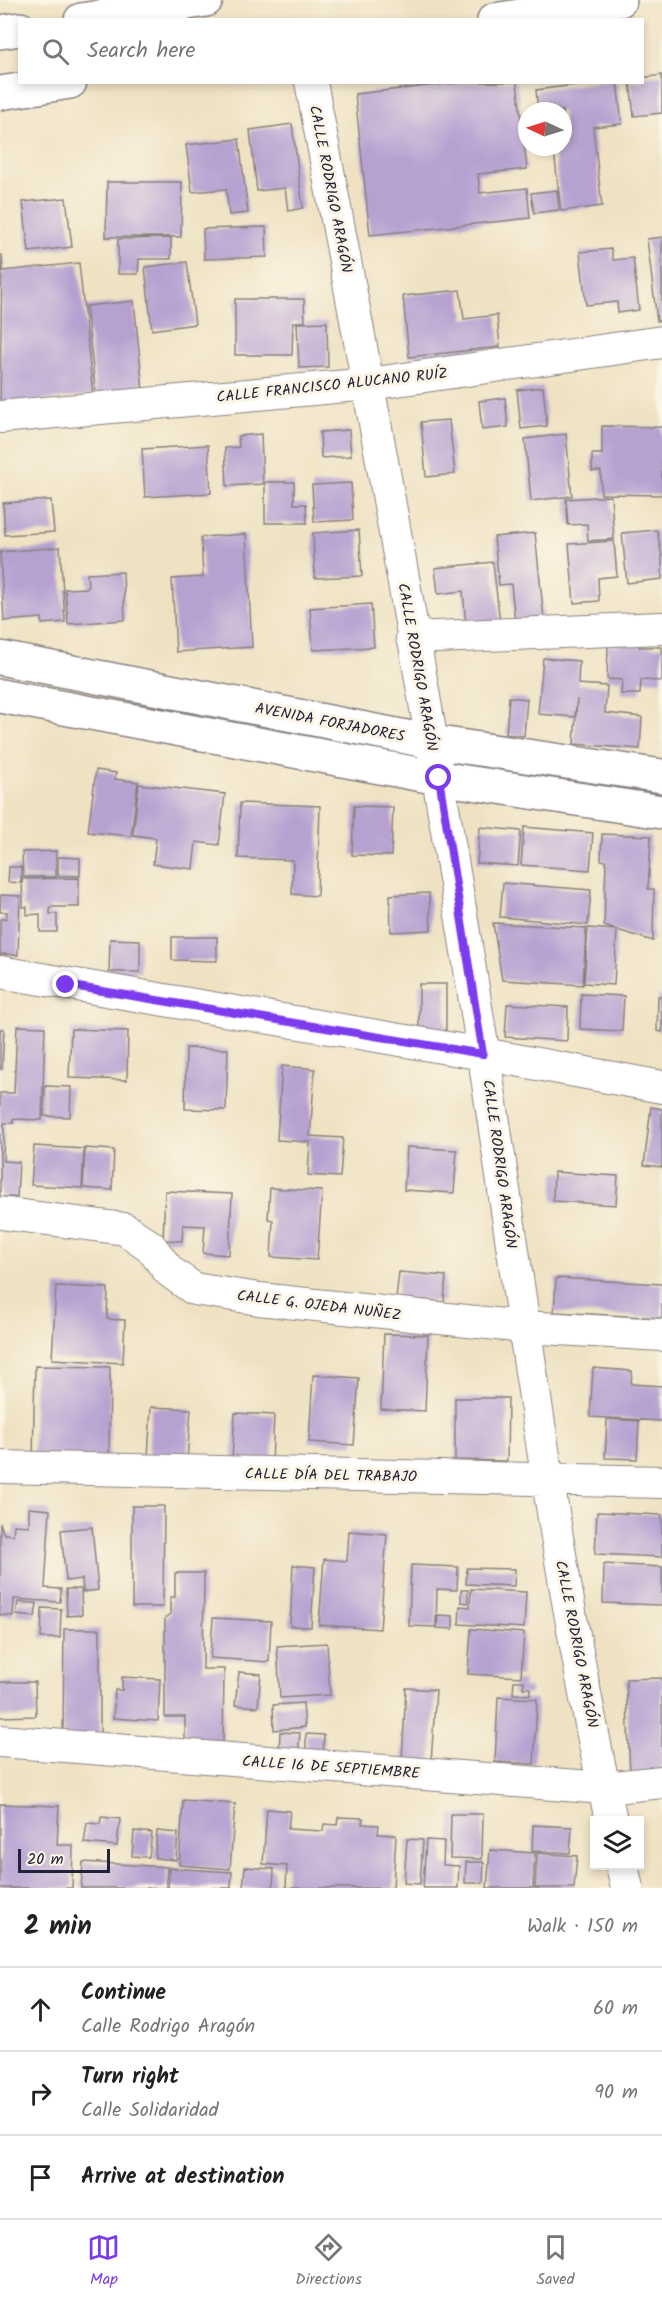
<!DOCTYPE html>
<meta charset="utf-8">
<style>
body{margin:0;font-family:Kalam,sans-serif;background:#f6f6f6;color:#222}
.controls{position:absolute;right:18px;bottom:18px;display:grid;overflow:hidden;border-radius:0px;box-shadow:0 3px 9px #0003}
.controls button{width:54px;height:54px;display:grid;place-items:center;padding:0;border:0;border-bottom:2px solid #e0e0e0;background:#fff;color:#222;font:30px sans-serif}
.compass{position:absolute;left:518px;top:102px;width:54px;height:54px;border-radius:50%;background:#fff;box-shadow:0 3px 9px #0003;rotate:274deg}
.scale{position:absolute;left:18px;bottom:15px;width:92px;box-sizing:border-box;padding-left:6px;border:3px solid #22223b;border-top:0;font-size:16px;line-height:21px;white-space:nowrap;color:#22223b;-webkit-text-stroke:4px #fcf5e5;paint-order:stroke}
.stop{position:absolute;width:18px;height:18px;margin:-14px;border:4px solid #7c3aed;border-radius:50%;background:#fff}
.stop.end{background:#7c3aed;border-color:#fff;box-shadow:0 2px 6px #0008}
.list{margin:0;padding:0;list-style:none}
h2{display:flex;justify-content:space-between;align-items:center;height:78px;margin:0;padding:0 24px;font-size:26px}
h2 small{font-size:20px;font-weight:400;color:#767676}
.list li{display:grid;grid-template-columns:39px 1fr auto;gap:18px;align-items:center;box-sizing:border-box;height:84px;padding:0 24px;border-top:2px solid #e0e0e0}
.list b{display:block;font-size:22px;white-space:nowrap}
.list p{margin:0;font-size:20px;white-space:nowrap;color:#767676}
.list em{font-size:20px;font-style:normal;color:#767676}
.icon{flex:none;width:33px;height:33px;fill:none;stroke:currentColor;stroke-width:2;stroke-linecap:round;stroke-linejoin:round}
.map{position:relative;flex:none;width:662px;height:1888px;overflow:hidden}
.search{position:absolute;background:#fff;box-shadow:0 3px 9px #0003;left:18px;right:18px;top:18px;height:66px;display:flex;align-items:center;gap:15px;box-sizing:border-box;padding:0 21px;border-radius:0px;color:#767676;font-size:22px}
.sheet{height:330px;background:#fff}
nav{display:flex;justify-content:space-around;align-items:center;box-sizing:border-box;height:84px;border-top:2px solid #e0e0e0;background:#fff;font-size:16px;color:#767676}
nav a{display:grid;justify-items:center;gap:3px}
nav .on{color:#7c3aed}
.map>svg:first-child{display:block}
.building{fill:#b6a1d1}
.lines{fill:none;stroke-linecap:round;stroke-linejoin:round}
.minor-casing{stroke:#88827f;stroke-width:34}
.major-casing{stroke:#88827f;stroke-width:36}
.minor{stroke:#fff;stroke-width:32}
.major{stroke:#fff;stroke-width:33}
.route{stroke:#7c3aed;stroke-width:8}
.labels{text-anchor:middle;stroke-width:6;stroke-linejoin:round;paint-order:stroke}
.street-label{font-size:15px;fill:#22223b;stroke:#fcf5e5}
</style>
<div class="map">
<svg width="662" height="1888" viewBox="0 0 662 1888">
<rect width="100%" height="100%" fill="#fcf5e5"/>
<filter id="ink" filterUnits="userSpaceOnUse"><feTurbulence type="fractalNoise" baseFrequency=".0167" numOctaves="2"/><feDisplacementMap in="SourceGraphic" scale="12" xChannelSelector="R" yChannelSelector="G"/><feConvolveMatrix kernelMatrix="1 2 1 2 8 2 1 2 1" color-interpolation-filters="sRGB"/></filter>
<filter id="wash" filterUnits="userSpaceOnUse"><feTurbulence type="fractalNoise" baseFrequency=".008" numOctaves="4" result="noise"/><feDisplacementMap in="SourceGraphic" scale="24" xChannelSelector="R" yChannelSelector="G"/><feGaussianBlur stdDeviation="1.35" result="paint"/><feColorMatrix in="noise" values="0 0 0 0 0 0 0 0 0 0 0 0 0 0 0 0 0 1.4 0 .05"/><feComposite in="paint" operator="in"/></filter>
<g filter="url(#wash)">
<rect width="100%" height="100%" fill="#efe2c3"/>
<g id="blocks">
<!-- building -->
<path class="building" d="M662,75v38l-28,3 -4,-34h12v-4z
M464,82h53l10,87 -49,5 2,19 47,-5 3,30 -160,17 -15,-141z
M599,82h18l5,42 -29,3 9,79 -41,5 -7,-60 -12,1v-5h21v-36h-25l-2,-21z
M292,124l11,84 -15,3 -3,-23 -28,3 -7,-61z
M239,139l9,74 -19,2 -3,-26 -34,3 -6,-47z
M107,182h75l-1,55h-75z
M557,190l2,20 -25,3 -3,-20z
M66,198l6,49 -43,5 -6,-50z
M266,227l1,30 -63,2 -1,-30z
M662,237v84h-5l-10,-82z
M171,238v21h-32l-1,15h-20v-35z
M611,249l2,11 20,-2 6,52 -21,3 -1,-11 -31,3 -6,-53z
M2,254l1,17 76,-8 14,132 -93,10z
M187,262l8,62 -43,6 -7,-63z
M460,290l4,29 33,-4 3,32 -91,10 -6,-61z
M235,299h69l1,23h-12l-1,33h-57z
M134,301l9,90 -47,5 -10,-90z
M327,322l1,45 -29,1 -2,-45z
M543,387l4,39 -26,3 -4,-39z
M505,398l3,29 -26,3 -3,-29z
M449,420l6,54 -29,3 -5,-55z
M602,426l60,1v68l-61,-1v-23h-9v-17h10z
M349,430l2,26 -30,2 -1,-26z
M261,434l2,50 -36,2 -2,-38 14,-1 -1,-11z
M566,434l6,62 -41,5 -6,-62z
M208,445l3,48 -66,4 -3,-48z
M265,482h29v22h12l1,19h-42z
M351,483l2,37 -39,2 -2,-37z
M611,496l3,43 -26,2 -1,-17 -19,1 -2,-26z
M51,500l3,32 -49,3 -2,-32z
M359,530l3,46 -47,2 -2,-45z
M657,530l5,27v22l-35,4 -5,-50z
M535,533l9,86 -29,3 -4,-38 -12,1 -5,-48z
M246,534l6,113 -76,5 -4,-73 31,-2 -2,-40z
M614,541l3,35 -19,2 1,23 -25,2 -5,-59z
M60,547l5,75 -23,2v-6l-38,3 -4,-69z
M493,562l7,61 -34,3 -3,-35 -25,3 -3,-26z
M123,572l2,48 -57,4 -3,-35 23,-1 -1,-14z
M371,604l3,43 -61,3 -3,-42z
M620,640l19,1v6h23v34l-21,-1 -1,14h-19l1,-14 -15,-1 1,-34 11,1z
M543,658l36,3 -1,23 29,2 -2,27 37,4 -2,32 -66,-5 3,-45 -2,18 -37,-3z
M509,697l18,2 -3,37 -18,-2z
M96,770l20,3 -1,6 23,3 -7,54 -43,-4z
M139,784l86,10 -6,51 -23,-3 -3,27 -40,-5 3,-26 -23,-3z
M240,803l80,3 -3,90 -25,-2 1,-34 -55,-2z
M354,806l39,1 -2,49 -39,-1z
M480,827l41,4 -3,35 -41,-3z
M524,827l69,6 -3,37 -69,-5z
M602,834l49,2 -3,53h6l-1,52 -49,-15 2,-65 -5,-1z
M56,851v26h-33l-1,-25z
M58,857l22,1v18h-22z
M9,867h12v16l-13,-1z
M79,878v29h-29v7h7v18h-17v-18l-13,1v-8h-4l-1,-28z
M503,883l88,7 -3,35 -88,-8z
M429,893l2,37 -40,2 -1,-37z
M1,895l19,1 -2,59 -18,-1v-35h6l1,-7h-7z
M493,923l93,5 -3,57 -81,-5z
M588,928l29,2 -3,55 -30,-2z
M172,937h45v24l-45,-1z
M110,939l30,1v32h-31z
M419,984h27v47h-27z
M581,994l43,2 -2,35 -42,-2z
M658,996h4v36l-5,-1z
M507,1004l61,3 -1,34 -62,-4z
M17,1026l28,1 -3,93 -29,-1v4h-9l-1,38 16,1 -2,35h-17v-104h14z
M0,1029h4l-2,40h-2z
M71,1029l57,2 -1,49 -58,-2z
M186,1048l42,1 -2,61 -41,-1z
M282,1066l33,3 -5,67 33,2 -3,39 -32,-2 2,-33 -33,-2z
M45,1086l26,1 -1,30 -26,-1z
M651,1107l11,2v58l-18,-2z
M34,1146l50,3 -2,39 -51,-3z
M407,1147l50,3 -3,43 -50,-3z
M85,1148l29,2 -2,40 -29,-2z
M554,1172l64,4 -2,29 -63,-4z
M270,1188l52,3 -5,69 -46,-3 2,-37 -5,-1z
M165,1191l67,3 -3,61 -26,-2 2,-27 -22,-1 -1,16 -19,-1z
M399,1272l47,4 -2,26 -48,-4z
M556,1278l106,6v34l-108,-6z
M56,1286l52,2 -1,31 18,1 -2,43 -71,-4z
M384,1334l44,1 -3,76 -44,-2z
M35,1366l75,1 -1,93 -76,-1z
M593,1368l39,3 -1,13 31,2v35l-72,-4z
M313,1375l46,3 -5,67 -45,-3z
M455,1398h53l-1,63 -52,-1z
M151,1407l40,2 -4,51 -39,-3z
M235,1413l39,2 -2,47 -40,-2z
M607,1419l32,2 -2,38 -32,-1z
M132,1506h32l-1,101h-31z
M29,1508l21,2 -5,78 16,1 -1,13 -46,-3 -1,17 -13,-1v-92l4,11 9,1 1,-10 15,1z
M597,1512l65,3v42l-67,-3z
M92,1527l6,63 -15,2 -1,-13 -16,2 -5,-51z
M349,1531l38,3 -7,95 -61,-4 5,-66 23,2z
M604,1564l58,3v38l-59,-2z
M293,1565l22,2 -4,60 -21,-1z
M411,1565l47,2 -1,23 -20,-1 -1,38 -27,-1z
M467,1568l48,1 -1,17 -48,-2z
M175,1573h29l-1,96h21l-1,78 -38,-1v-29h-20v-99l5,-4v-17h5z
M66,1589h15l1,26 -15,1z
M471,1589l55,3 -2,36 -65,-4 1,-18 10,1z
M461,1590h7v13l-7,-1z
M18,1602l19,1 -2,14 -19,-2z
M42,1608l19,1 -1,29h-19z
M438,1615l15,1v13l-16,-1z
M213,1618l58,3 -2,41 -59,-4z
M64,1629h36v107h-37z
M471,1629l53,4 -3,44 -53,-3z
M327,1643l3,52 -50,3 -3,-52z
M239,1672l22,2 -3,33 -23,-2z
M122,1677l38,2 -2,42 -45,-3 2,-28h7z
M662,1678v94l-32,2 -4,-95z
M514,1681h10l-1,7h7v7l-17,-1z
M0,1682h35l1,34 -36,1z
M406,1688l30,2 -5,72 -29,-2z
M498,1697l39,2 -3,65 -39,-2z
M303,1703l2,24 -31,3 -1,-25z
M280,1732l20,1 -2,24 -19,-1z
M306,1734l18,1 -1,26 -17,-1z
M183,1800l52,4 -5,65 -51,-4z
M0,1804l59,2 -2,39h16l-1,43h-72z
M267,1809l23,2 -2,18 35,2 1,-7 13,1 1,-8 25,1 -1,6 17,1 -1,9 18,1 -3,53h-107l1,-22 -24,-2z
M451,1814h32l-1,45 -32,-1z
M101,1817l19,2 -3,27 -33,-3 3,-20 13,1z
M533,1825l39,2 -2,26 -38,-2z
M134,1831l18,2 -3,24 -17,-1z
M157,1831l21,2 -2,27 -21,-2z
M407,1839l16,1 -3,44 -16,-1z
M426,1840l18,1 -1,24 16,1 -1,22h-35z
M490,1850l45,3 -2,35h-46z
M537,1853l40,3 -3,32h-39z
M83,1862l84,5 -1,21h-85z
M466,1862h18l-1,21h-18z
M245,1867l29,2 -1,19h-30z
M169,1868l63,4 -1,16h-63z"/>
</g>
</g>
<g filter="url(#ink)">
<use href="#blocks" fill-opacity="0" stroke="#88827f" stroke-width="1.5"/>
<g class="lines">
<!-- minor casing -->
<g class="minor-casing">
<path id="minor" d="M311,82c62,323 121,645 172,969 40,257 72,516 128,769
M0,417l369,-33 293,-42
M412,638l250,-10
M0,972l483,82 179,33
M0,1213l125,16 25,17 19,25 25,18 65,10 265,28 138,8
M0,1467l662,15
M0,1741l604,47 58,-6
M622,1866l5,22"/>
</g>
<!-- major casing -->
<g class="major-casing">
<path id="major" d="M81,20l125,-20
M494,20l126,-20
M0,32l20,-3
M0,93l70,-11
M0,658l432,84 230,34
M0,696l439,82 223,34"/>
</g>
<!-- minor -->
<use href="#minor" class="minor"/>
<!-- major -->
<use href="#major" class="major"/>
</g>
</g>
<g class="lines" filter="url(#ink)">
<!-- route -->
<path class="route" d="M66,985l417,69 -44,-276"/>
</g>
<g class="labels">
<!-- street labels -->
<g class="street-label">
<text transform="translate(331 189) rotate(79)" y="5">CALLE RODRIGO ARAGÓN</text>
<text transform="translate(332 385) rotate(-6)" y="5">CALLE FRANCISCO ALUCANO RUÍZ</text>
<text transform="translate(418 667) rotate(80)" y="5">CALLE RODRIGO ARAGÓN</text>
<text transform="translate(330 722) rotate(11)" y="5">AVENIDA FORJADORES</text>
<text transform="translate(500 1164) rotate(82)" y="5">CALLE RODRIGO ARAGÓN</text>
<text transform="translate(319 1305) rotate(7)" y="5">CALLE G. OJEDA NUÑEZ</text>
<text transform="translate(331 1475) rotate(1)" y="5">CALLE DÍA DEL TRABAJO</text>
<text transform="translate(577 1644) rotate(79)" y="5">CALLE RODRIGO ARAGÓN</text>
<text transform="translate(331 1767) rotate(4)" y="5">CALLE 16 DE SEPTIEMBRE</text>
</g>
</g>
</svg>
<div class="controls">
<button><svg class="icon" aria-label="layers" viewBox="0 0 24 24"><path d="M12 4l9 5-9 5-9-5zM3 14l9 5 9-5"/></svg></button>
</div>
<svg class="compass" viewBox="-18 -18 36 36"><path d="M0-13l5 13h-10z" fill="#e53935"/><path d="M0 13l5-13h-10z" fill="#767676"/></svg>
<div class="scale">20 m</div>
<div class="stop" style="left:439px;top:778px"></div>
<div class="stop end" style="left:66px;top:985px"></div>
<div class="search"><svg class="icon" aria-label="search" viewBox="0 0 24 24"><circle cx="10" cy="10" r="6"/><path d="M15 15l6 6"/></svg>Search here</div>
</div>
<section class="sheet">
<h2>2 min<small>Walk · 150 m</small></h2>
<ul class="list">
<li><svg class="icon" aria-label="ahead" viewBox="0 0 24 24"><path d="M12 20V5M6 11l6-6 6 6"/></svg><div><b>Continue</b><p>Calle Rodrigo Aragón</p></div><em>60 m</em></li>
<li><svg class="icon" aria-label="right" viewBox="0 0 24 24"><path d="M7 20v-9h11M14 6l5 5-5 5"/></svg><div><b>Turn right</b><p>Calle Solidaridad</p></div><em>90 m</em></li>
<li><svg class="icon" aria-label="arrive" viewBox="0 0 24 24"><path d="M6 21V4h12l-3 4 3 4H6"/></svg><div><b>Arrive at destination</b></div></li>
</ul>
</section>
<nav>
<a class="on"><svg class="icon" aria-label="map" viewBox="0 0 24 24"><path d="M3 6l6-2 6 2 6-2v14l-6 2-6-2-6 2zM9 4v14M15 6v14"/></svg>Map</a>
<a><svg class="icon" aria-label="directions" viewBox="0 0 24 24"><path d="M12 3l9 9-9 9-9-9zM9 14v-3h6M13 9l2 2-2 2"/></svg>Directions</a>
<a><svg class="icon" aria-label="saved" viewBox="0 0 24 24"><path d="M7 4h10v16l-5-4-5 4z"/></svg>Saved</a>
</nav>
